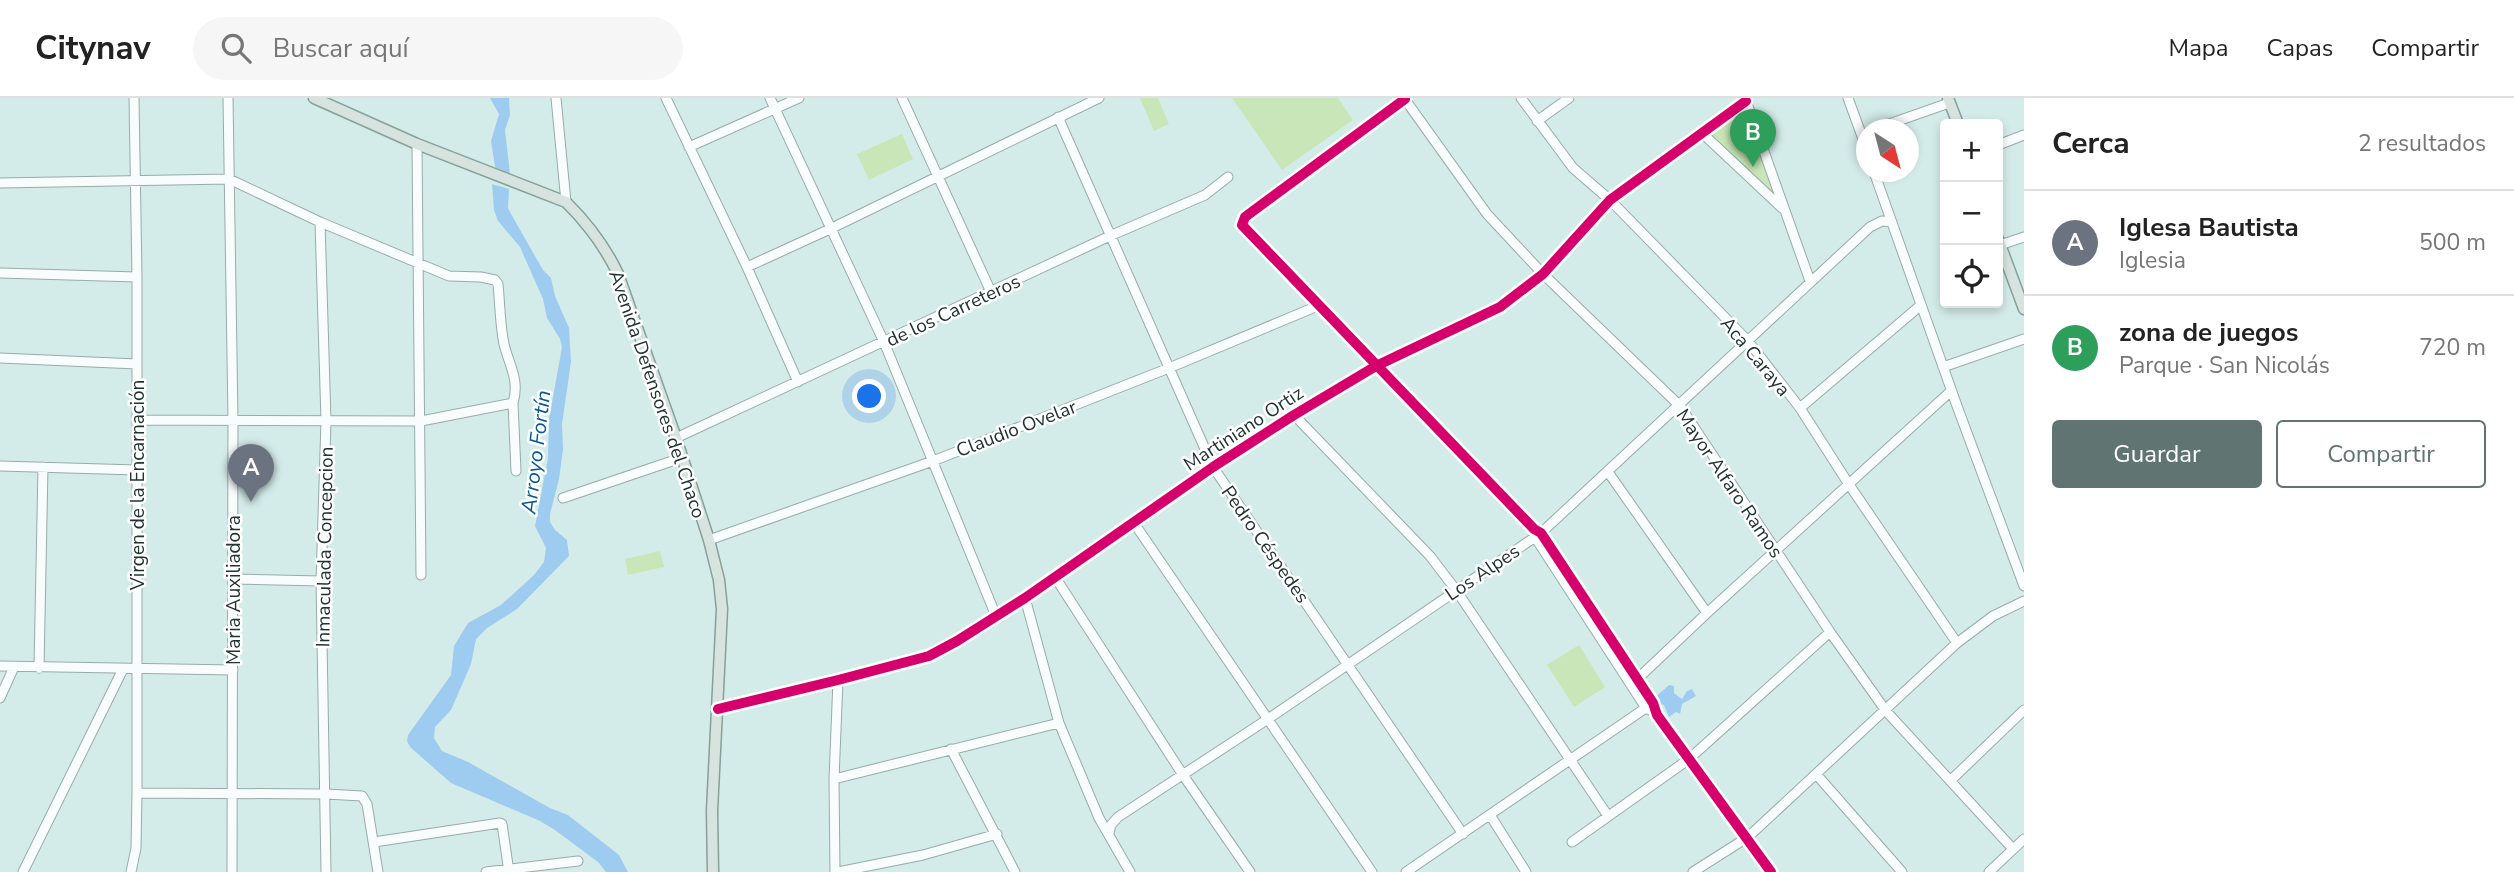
<!DOCTYPE html>
<html lang="es">
<meta charset="utf-8">
<style>
body{margin:0;font-family:"Nunito Sans",sans-serif;background:#f6f6f6;color:#222}
.controls{position:absolute;right:21px;top:21px;display:grid;overflow:hidden;border-radius:7px;box-shadow:0 4px 10px #0003}
.controls button{width:63px;height:63px;display:grid;place-items:center;padding:0;border:0;border-bottom:2px solid #e0e0e0;background:#fff;color:#222;font:35px sans-serif}
.compass{position:absolute;left:1856px;top:21px;width:63px;height:63px;border-radius:50%;background:#fff;box-shadow:0 4px 10px #0003;rotate:144deg}
.you{position:absolute;left:870px;top:299px;width:24px;height:24px;margin:-18px;border:5px solid #fff;border-radius:50%;background:#1a73e8;box-shadow:0 0 0 10px #1a73e833}
.badge{display:grid;place-items:center;width:46px;height:46px;border-radius:50%;background:#607471;color:#fff;font-size:23px;font-weight:700}
.pin{position:absolute;translate:-50% -58px;filter:drop-shadow(0 2px 4px #0008)}
.pin::after{content:'';position:absolute;top:37px;width:24px;height:21px;background:inherit;clip-path:polygon(0 0,100% 0,50% 100%)}
.list{margin:0;padding:0;list-style:none}
h2{display:flex;justify-content:space-between;align-items:center;height:91px;margin:0;padding:0 28px;font-size:30px}
h2 small{font-size:23px;font-weight:400;color:#767676}
.list li{display:grid;grid-template-columns:46px 1fr auto;gap:21px;align-items:center;box-sizing:border-box;height:105px;padding:0 28px;border-top:2px solid #e0e0e0}
.list b{display:block;font-size:26px;white-space:nowrap}
.list p{margin:0;font-size:23px;white-space:nowrap;color:#767676}
.list em{font-size:23px;font-style:normal;color:#767676}
.actions{display:flex;gap:14px;padding:21px 28px}
.actions a{flex:1;padding:16px 0;border:2px solid #607471;border-radius:7px;text-align:center;font-size:24px;color:#607471}
.actions .main{background:#607471;color:#fff}
.icon{flex:none;width:38px;height:38px;fill:none;stroke:currentColor;stroke-width:2;stroke-linecap:round;stroke-linejoin:round}
.map{position:relative;flex:none;width:2024px;height:774px;overflow:hidden}
header{display:flex;align-items:center;gap:42px;box-sizing:border-box;height:98px;padding:0 35px;background:#fff;border-bottom:2px solid #e0e0e0}
header strong{font-size:33px}
nav{display:flex;gap:38px;margin-inline-start:auto;font-size:24px}
.search{width:490px;height:63px;background:#f6f6f6;display:flex;align-items:center;gap:18px;box-sizing:border-box;padding:0 24px;border-radius:38px;color:#767676;font-size:26px}
main{display:flex}
aside{flex:1;background:#fff}
.map>svg:first-child{display:block}
.green{fill:#c8e6b7}
.water{fill:#9eccf0}
.lines{fill:none;stroke-linecap:round;stroke-linejoin:round}
.minor-casing{stroke:#98aba9;stroke-width:11}
.major-casing{stroke:#85a198;stroke-width:13}
.minor{stroke:#f9fcfc;stroke-width:9}
.major{stroke:#d6e3de;stroke-width:10}
.cycleway-casing{stroke:#fff;stroke-width:15}
.cycleway{stroke:#d6006c;stroke-width:10}
.labels{text-anchor:middle;stroke-width:5;stroke-linejoin:round;paint-order:stroke}
.street-label{font-size:19px;fill:#213331;stroke:#fff}
.water-label{font-size:21px;font-style:italic;fill:#035994;stroke:#fff}
</style>
<header>
<strong>Citynav</strong>
<div class="search"><svg class="icon" aria-label="search" viewBox="0 0 24 24"><circle cx="10" cy="10" r="6"/><path d="M15 15l6 6"/></svg>Buscar aquí</div>
<nav><a>Mapa</a><a>Capas</a><a>Compartir</a></nav>
</header>
<main>
<div class="map">
<svg width="2024" height="774" viewBox="0 0 2024 774">
<rect width="100%" height="100%" fill="#d4ece9"/>
<!-- green -->
<path class="green" d="M1140,0h18l11,26 -15,7z
M1232,0h106l15,22 -71,50z
M1745,6l36,102 -78,-74z
M902,36l11,25 -44,21 -12,-26z
M660,453l4,16 -36,8 -3,-16z
M1579,547l26,42 -31,20 -27,-42z"/>
<!-- water -->
<path class="water" d="M490,0h19l1,17 -5,15 5,44 -15,-7 -4,-26 8,-27z
M492,86l17,5 -1,19 3,6 32,56 8,8 4,18 14,32 2,34 -9,62 1,26 -4,29 -9,35v8l5,8 12,10 2,16 -52,53 -30,19 -11,11 -5,25 -20,46 -16,17 -1,11 8,13 26,11 82,46 18,7 51,40 9,17h-22l-8,-10 -43,-32 -15,-9 -89,-38 -41,-36 -3,-6 1,-6 43,-60 3,-29 14,-23 33,-18 33,-30 10,-13 2,-14 -11,-22 13,-68 1,-39 13,-72 -2,-8 -13,-21 -4,-19 -23,-52 -22,-26 -4,-11z
M1669,587l5,1v7l8,6 5,-8 5,-2 4,7 -14,8 -2,10 -4,-2 -7,5 -5,-12 -14,-3z"/>
<g class="lines">
<!-- minor casing -->
<g class="minor-casing">
<path id="minor" d="M228,0l5,322 -1,452
M556,0l10,104
M666,0l81,169 51,115
M770,0l114,244 112,274
M902,0l89,194
M1404,0l83,116 56,60 137,132 150,226 56,79 127,138
M1521,0l52,70 37,32 138,141 52,67 48,75 109,160
M1745,0l65,183
M1848,0l19,52
M1405,1l-160,118 -3,8 292,304 7,4 112,170 4,12 114,157
M1058,19l155,350 250,367
M1537,23l32,-23
M1872,32l77,-27
M1701,34l81,76
M417,46l4,431
M1998,47l26,-10
M689,49l110,-49
M1874,74l83,234 67,180
M0,85l229,-4 91,43 129,54 32,1 14,3 3,4c2,20 2,41 6,60 5,21 16,36 9,59l3,68
M320,124l6,199 -5,160 5,291
M2000,147l24,-8
M747,169l83,-38 269,-131
M0,175l137,4
M0,260l137,6
M1943,269l81,-28
M1800,310l121,-103
M1294,317l136,141 26,34 152,226
M137,322l284,1 92,-18
M676,340l436,-203 93,-40 23,-18
M0,368l137,4
M1608,374l99,141
M563,400l118,-40
M1134,425l238,349
M1534,434l1,5 111,171 4,2
M709,442l224,-79 236,-93 151,-63
M1055,479l128,198 67,97
M233,481l88,2
M1025,500l34,125 40,95 31,54
M0,568l233,4
M39,570l4,-201
M1631,587l76,-72 244,-222
M0,600l14,-31
M718,611l120,-29 91,-24 28,-15 68,-43 188,-131 81,-52 82,-49 124,-59 43,-33 67,-74 136,-99
M951,651l64,123
M1816,676l86,98
M834,681l225,-56
M1950,683l74,-71
M137,695l189,1 36,2 5,8 11,68
M1490,717l36,57
M1109,735l2,-8 7,-8 150,-98 273,-186 329,-306 12,-6 10,1
M374,744l126,-19 2,1 7,48
M1572,744l117,-83 141,-127
M23,774l100,-203
M131,774l5,-24 1,-55v-516l-3,-179
M486,774l92,-11
M835,774l-1,-93 4,-99
M838,774l85,-17 74,-21
M1406,774l247,-169
M1693,774l55,-35 209,-194 36,-27 31,-15
M1989,774l35,-33"/>
</g>
<!-- major casing -->
<g class="major-casing">
<path id="major" d="M314,0l103,46 149,58c22,22 39,44 52,72l58,164 33,102 10,40 3,29 -10,202 1,61
M1948,0l10,26
M1998,141l26,70"/>
</g>
<!-- minor -->
<use href="#minor" class="minor"/>
<!-- major -->
<use href="#major" class="major"/>
<!-- cycleway casing -->
<g class="cycleway-casing">
<path id="cycleway" d="M1405,1l-160,118 -3,8 292,304 7,4 112,170 4,12 114,157
M718,611l120,-29 91,-24 28,-15 68,-43 188,-131 81,-52 82,-49 124,-59 43,-33 67,-74 136,-99"/>
</g>
<!-- cycleway -->
<use href="#cycleway" class="cycleway"/>
</g>
<g class="labels">
<!-- street labels -->
<g class="street-label">
<text transform="translate(953 212) rotate(-25)" y="7">de los Carreteros</text>
<text transform="translate(1756 258) rotate(50)" y="7">Aca Caraya</text>
<text transform="translate(658 296) rotate(71)" y="7">Avenida Defensores del Chaco</text>
<text transform="translate(1016 330) rotate(-21)" y="7">Claudio Ovelar</text>
<text transform="translate(1243 330) rotate(-33)" y="7">Martiniano Ortiz</text>
<text transform="translate(1730 385) rotate(56)" y="7">Mayor Alfaro Ramos</text>
<text transform="translate(137 387) rotate(-90)" y="7">Virgen de la Encarnación</text>
<text transform="translate(1266 446) rotate(55)" y="7">Pedro Céspedes</text>
<text transform="translate(324 449) rotate(-89)" y="7">Inmaculada Concepcion</text>
<text transform="translate(1482 474) rotate(-34)" y="7">Los Alpes</text>
<text transform="translate(233 492) rotate(-90)" y="7">Maria Auxiliadora</text>
</g>
<!-- water labels -->
<g class="water-label">
<text transform="translate(536 354) rotate(-83)" y="7">Arroyo Fortín</text>
</g>
</g>
</svg>
<div class="controls">
<button>+</button>
<button>−</button>
<button><svg class="icon" aria-label="locate" viewBox="0 0 24 24"><circle cx="12" cy="12" r="6"/><path d="M12 2v4M12 18v4M2 12h4M18 12h4"/></svg></button>
</div>
<svg class="compass" viewBox="-18 -18 36 36"><path d="M0-13l5 13h-10z" fill="#e53935"/><path d="M0 13l5-13h-10z" fill="#767676"/></svg>
<div class="you"></div>
<div class="pin badge" style="left:251px;top:404px;background:#6b7280">A</div>
<div class="pin badge" style="left:1753px;top:69px;background:#2e9e5b">B</div>
</div>
<aside>
<h2>Cerca<small>2 resultados</small></h2>
<ul class="list">
<li><span class="badge" style="background:#6b7280">A</span><div><b>Iglesa Bautista</b><p>Iglesia</p></div><em>500 m</em></li>
<li><span class="badge" style="background:#2e9e5b">B</span><div><b>zona de juegos</b><p>Parque · San Nicolás</p></div><em>720 m</em></li>
</ul>
<div class="actions"><a class="main">Guardar</a><a>Compartir</a></div>
</aside>
</main>
